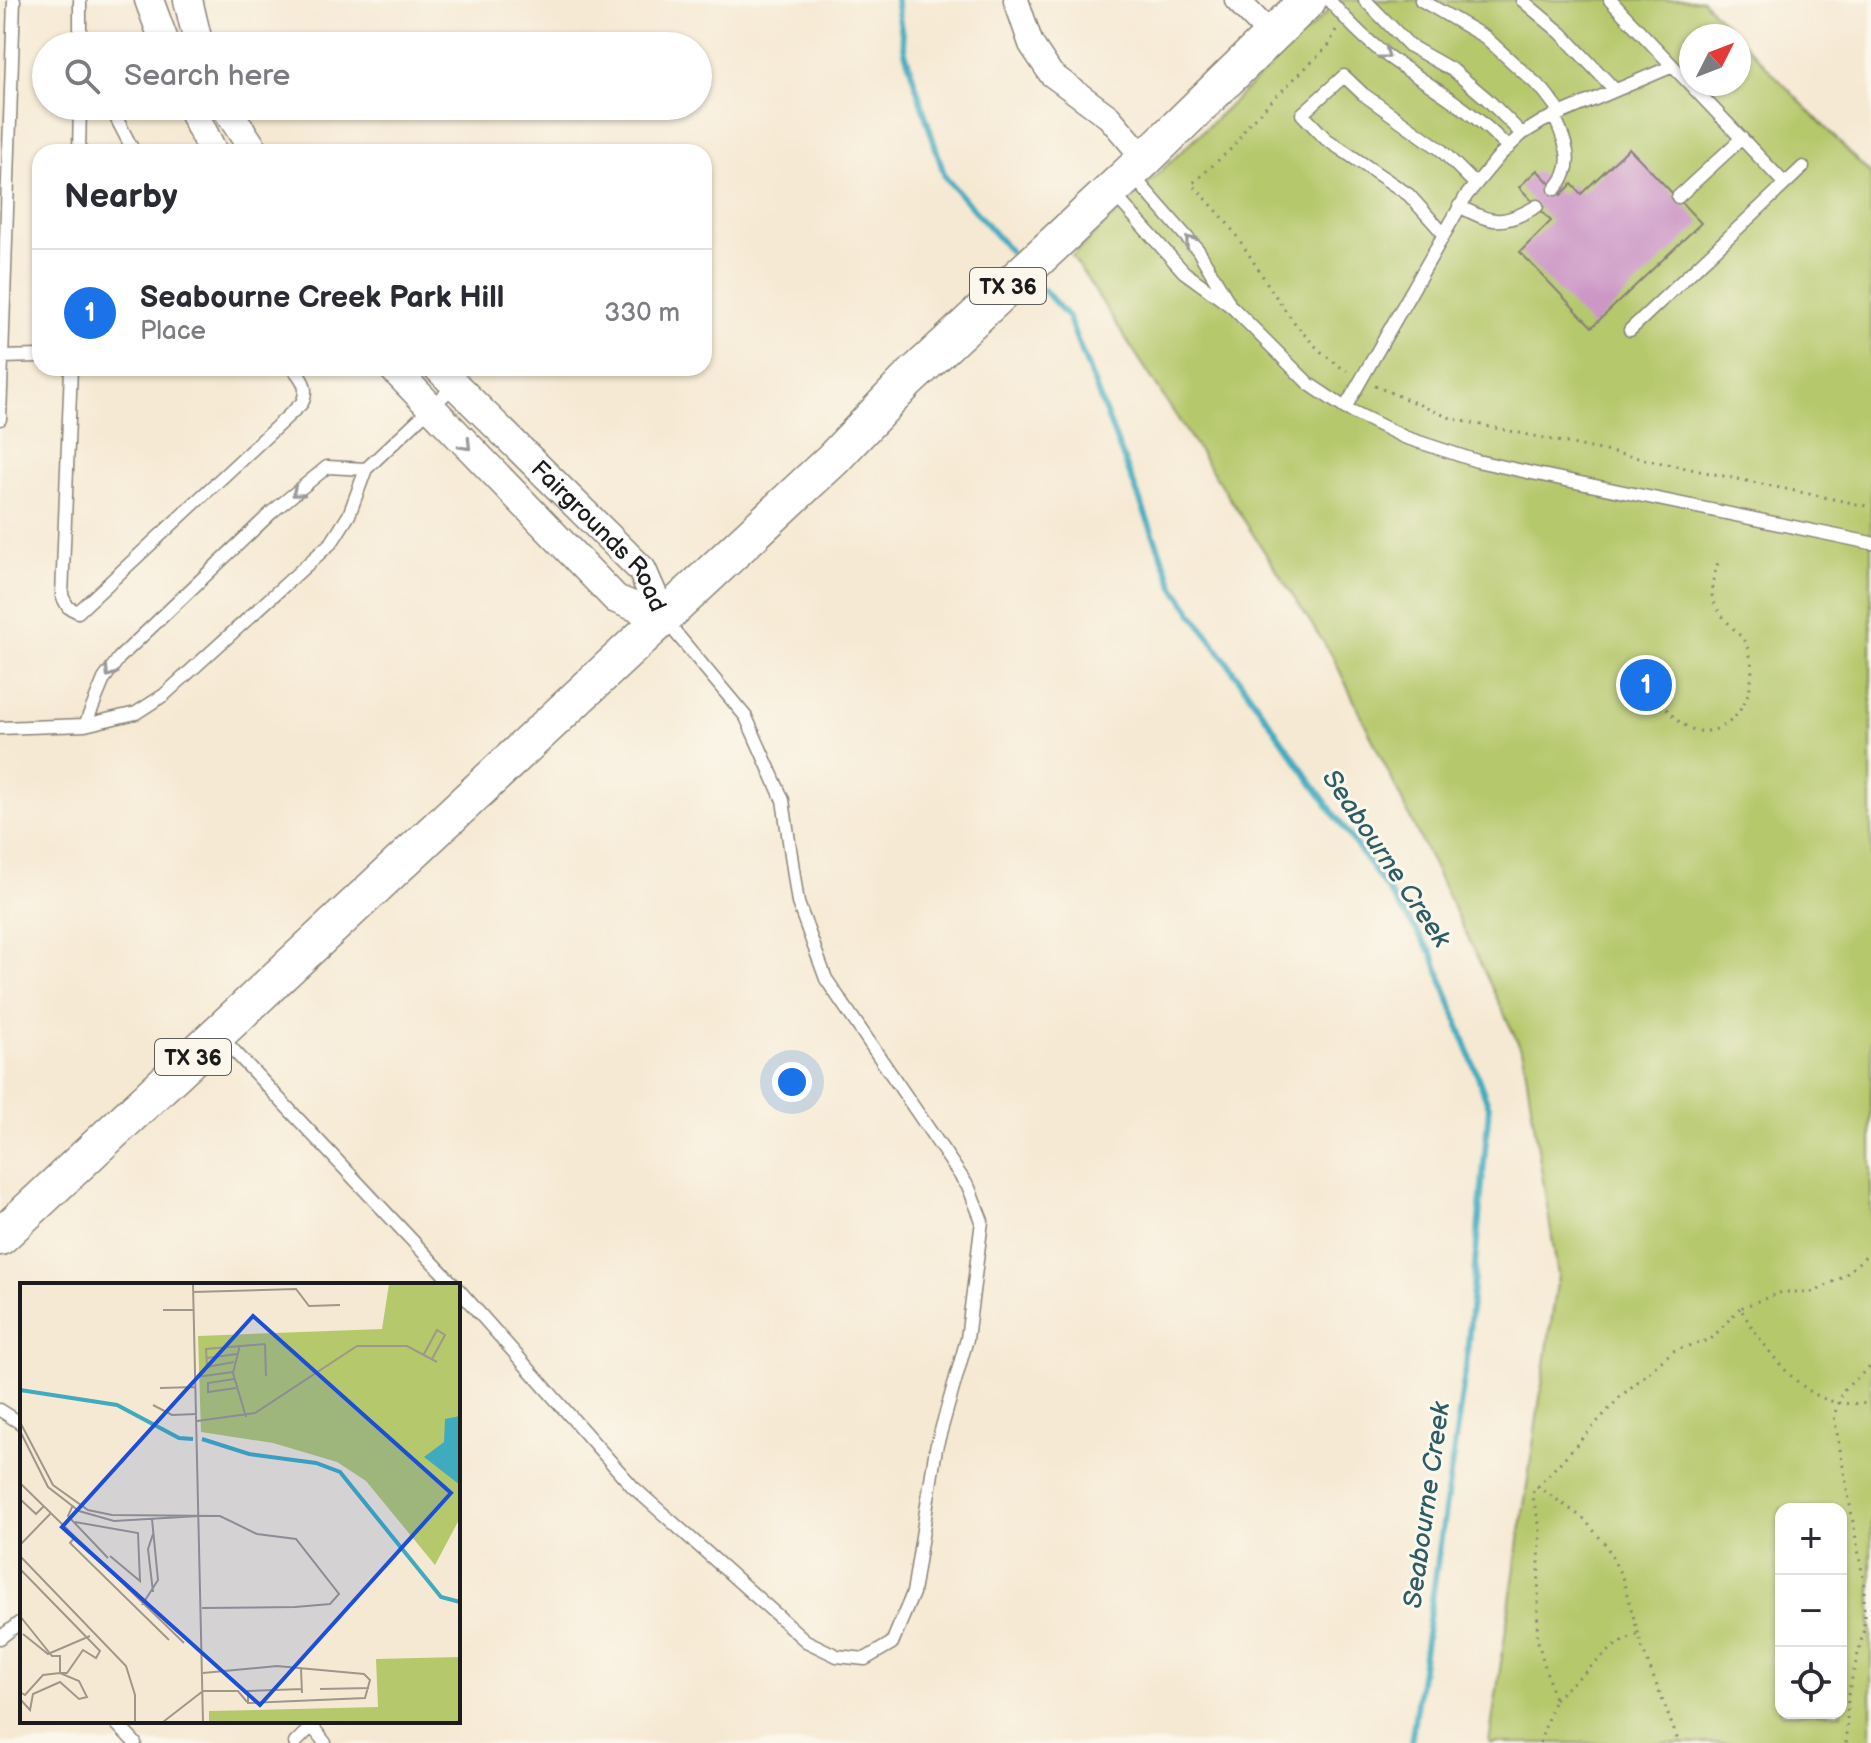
<!DOCTYPE html>
<meta charset="utf-8">
<style>
body{margin:0;font-family:"Balsamiq Sans",sans-serif;background:#f7f7f7;color:#2b2b33}
.controls{position:absolute;right:24px;bottom:24px;display:grid;overflow:hidden;border-radius:16px;box-shadow:0 2px 6px #0004}
.controls button{width:72px;height:72px;display:grid;place-items:center;padding:0;border:0;border-bottom:2px solid #e1e1e2;background:#fff;color:#2b2b33;font:40px sans-serif}
.compass{position:absolute;left:1679px;top:24px;width:72px;height:72px;border-radius:50%;background:#fff;box-shadow:0 2px 6px #0004;rotate:48deg}
.you{position:absolute;left:792px;top:1082px;width:28px;height:28px;margin:-20px;border:6px solid #fff;border-radius:50%;background:#1a73e8;box-shadow:0 0 0 12px #1a73e833}
.badge{display:grid;place-items:center;width:52px;height:52px;border-radius:50%;background:#1a73e8;color:#fff;font-size:26px;font-weight:700}
.pin{position:absolute;translate:-50% -50%;border:4px solid #fff;box-shadow:0 2px 8px #0006}
.list{margin:0;padding:0;list-style:none}
h2{display:flex;justify-content:space-between;align-items:center;height:104px;margin:0;padding:0 32px;font-size:34px}
h2 small{font-size:26px;font-weight:400;color:#7c7c81}
.list li{display:grid;grid-template-columns:52px 1fr auto;gap:24px;align-items:center;box-sizing:border-box;height:128px;padding:0 32px;border-top:2px solid #e1e1e2}
.list b{display:block;font-size:30px;white-space:nowrap}
.list p{margin:0;font-size:26px;white-space:nowrap;color:#7c7c81}
.list em{font-size:26px;font-style:normal;color:#7c7c81}
.icon{flex:none;width:44px;height:44px;fill:none;stroke:currentColor;stroke-width:2;stroke-linecap:round;stroke-linejoin:round}
.map{position:relative;flex:none;width:1871px;height:1743px;overflow:hidden}
.search{position:absolute;background:#fff;box-shadow:0 2px 6px #0004;left:32px;top:32px;width:680px;height:88px;display:flex;align-items:center;gap:20px;box-sizing:border-box;padding:0 28px;border-radius:44px;color:#7c7c81;font-size:30px}
.panel{position:absolute;background:#fff;box-shadow:0 2px 6px #0004;left:32px;top:144px;width:680px;height:232px;border-radius:24px}
.map>svg:first-child{display:block}
.green{fill:#b6c86c;stroke:#697244;stroke-width:2;fill-rule:evenodd}
.lines{fill:none;stroke-linecap:round;stroke-linejoin:round}
.stream{stroke:#40abbf;stroke-width:6}
.building{fill:#cc96c6}
.service-casing{stroke:#898278;stroke-width:15}
.minor-casing{stroke:#898278;stroke-width:27}
.tertiary-casing{stroke:#898278;stroke-width:31}
.primary-casing{stroke:#898278;stroke-width:39}
.path{stroke:#898278;stroke-width:3;stroke-dasharray:2 6;stroke-linecap:butt}
.service{stroke:#fff;stroke-width:12}
.minor{stroke:#fff;stroke-width:24}
.tertiary{stroke:#fff;stroke-width:28}
.primary{stroke:#fff;stroke-width:36}
.oneway{stroke:#999}
.labels{text-anchor:middle;stroke-width:6;stroke-linejoin:round;paint-order:stroke}
.shield{fill:#fbf7ec;stroke:#5f5e5a;stroke-width:2}
.shield-label{font-size:22px;font-weight:bold;fill:#1c1c1c}
.street-label{font-size:24px;fill:#1c1c1c;stroke:#fbf7ec}
.water-label{font-size:26px;font-style:italic;fill:#2c5c65;stroke:#fbf7ec}
.inset-river{fill:none;stroke:#40abbf;stroke-width:4}
.inset-road{fill:none;stroke:#9f978a;stroke-width:2}
.view{fill:#1d4ed8;fill-opacity:0.15;stroke:#1d4ed8;stroke-width:4}
.inset-edge{fill:none;stroke:#1c1c1c;stroke-width:4}
</style>
<div class="map">
<svg width="1871" height="1743" viewBox="0 0 1871 1743">
<rect width="100%" height="100%" fill="#fbf7ec"/>
<filter id="ink" filterUnits="userSpaceOnUse"><feTurbulence type="fractalNoise" baseFrequency=".0125" numOctaves="2"/><feDisplacementMap in="SourceGraphic" scale="16" xChannelSelector="R" yChannelSelector="G"/><feConvolveMatrix kernelMatrix="1 2 1 2 8 2 1 2 1" color-interpolation-filters="sRGB"/></filter>
<filter id="wash" filterUnits="userSpaceOnUse"><feTurbulence type="fractalNoise" baseFrequency=".006" numOctaves="4" result="noise"/><feDisplacementMap in="SourceGraphic" scale="32" xChannelSelector="R" yChannelSelector="G"/><feGaussianBlur stdDeviation="1.8" result="paint"/><feColorMatrix in="noise" values="0 0 0 0 0 0 0 0 0 0 0 0 0 0 0 0 0 1.4 0 .05"/><feComposite in="paint" operator="in"/></filter>
<g filter="url(#wash)">
<rect width="100%" height="100%" fill="#f6e9d3"/>
<!-- green -->
<path class="green" d="M1340,0h362l35,36h-46v48h48v-46l132,137v1568h-382l69,-467 -35,-223 -190,-396 -261,-401zM1781,1509h60v204h-60z"/>
<g class="lines">
<!-- stream -->
<path class="stream" d="M896,0l9,52 40,125 65,74
M1044,290l24,27 106,270 258,366 57,154 -23,259 -55,377"/>
</g>
<g id="blocks">
<!-- building -->
<path class="building" d="M1629,148l72,75 -109,104 -72,-75 31,-31 -32,-34 18,-17 24,25 11,-11 9,10z"/>
</g>
</g>
<g filter="url(#ink)">
<use href="#blocks" fill-opacity="0" stroke="#898278" stroke-width="2"/>
<g class="lines">
<!-- service casing -->
<g class="service-casing">
<path id="service" d="M80,0v46
M1329,0c19,22 40,44 64,60 40,28 81,51 115,88
M1365,0l45,46 44,25 33,28 35,35
M1421,0l64,37 59,54 16,21
M1522,0l39,33 54,57
M1610,0l175,184
M110,106l24,46
M1554,115c11,28 24,49 1,74
M79,152l1,-46
M1133,176l65,74 30,51
M1113,193l71,79 48,35 77,77 36,24 59,29 73,24 55,12 339,70
M1678,197l64,-59
M1459,206c34,18 44,20 78,0
M1443,233l-34,-38 -83,-56 -24,-25 42,-38 19,18 77,55 35,35
M1630,330l173,-163
M1,357l39,-1
M71,368l-9,228 6,11 10,5 224,-209c7,-15 1,-23 -9,-35
M1345,408l121,-212 34,-41 22,-21 21,-13 130,-55
M0,419l14,-419
M85,725l19,-46 15,-21 153,-146 55,-45 39,2
M0,728l85,-3 51,-12 28,-18 168,-153 17,-27 17,-46 88,-83
M221,1037l233,248
M458,1289l175,198 173,154 31,15 28,3 27,-16 21,-50 23,-145 31,-109 15,-118 -13,-33 -143,-209 -28,-76 -15,-103 -37,-83 -81,-97
M0,1410l22,14
M0,1638l19,-15 3,3
M114,1721l21,22
M308,1721l17,22
M295,1743l16,-16"/>
</g>
<!-- minor casing -->
<g class="minor-casing">
<path id="minor" d="M1016,0l15,44 20,30 58,43 36,42
M1237,0l34,35"/>
</g>
<!-- tertiary casing -->
<g class="tertiary-casing">
<g id="tertiary">
<path d="M149,0l17,46"/>
<path d="M188,0l11,46"/>
<path d="M190,106l23,46"/>
<path d="M225,106l30,46"/>
<path d="M393,368l223,231 47,19"/>
<path id="s1" d="M438,368l204,202 21,48"/>
</g>
</g>
<!-- primary casing -->
<g class="primary-casing">
<path id="primary" d="M0,1237l833,-778 73,-77 239,-223 163,-159"/>
</g>
<!-- path -->
<path class="path" d="M1336,30l-7,15 -79,77 -17,25 -41,37c14,15 29,30 41,47 35,49 61,108 114,140
M1375,386l78,33 418,88
M1656,697c11,13 25,31 43,34 14,2 30,-6 38,-17 16,-20 21,-54 5,-76 -10,-12 -24,-23 -29,-39 -4,-12 2,-25 5,-37
M1871,1251l-28,26 -29,15h-32l-42,16c21,34 56,88 99,95 10,1 22,0 32,1
M1537,1486l46,32 23,27 16,32 21,73 36,93
M1554,1699l63,-55 22,-10
M1540,1743l14,-44 -17,-61 3,-110 -8,-35 89,-97 52,-45 38,-12 29,-31
M1846,1743l2,-48 16,-66v-46l-30,-167 8,-25 29,-25"/>
<!-- service -->
<use href="#service" class="service"/>
<!-- minor -->
<use href="#minor" class="minor"/>
<!-- tertiary -->
<use href="#tertiary" class="tertiary"/>
<!-- primary -->
<use href="#primary" class="primary"/>
</g>
<!-- one-way arrows -->
<defs><path id="oneway-chevron" d="M-2-3.5L2.5 0L-2 3.5" fill="none" stroke-width="1.6" stroke-linecap="round" stroke-linejoin="round" transform="scale(2)"/></defs>
<g class="oneway">
<use href="#oneway-chevron" transform="translate(1385 54) rotate(38)"/>
<use href="#oneway-chevron" transform="translate(1190 241) rotate(-130)"/>
<use href="#oneway-chevron" transform="translate(466 445) rotate(46)"/>
<use href="#oneway-chevron" transform="translate(297 492) rotate(141)"/>
<use href="#oneway-chevron" transform="translate(110 672) rotate(123)"/>
</g>
</g>
<g class="labels">
<!-- shield labels -->
<g class="shield">
<rect x="970" y="268" width="76" height="36" rx="6"/>
<rect x="155" y="1039" width="76" height="36" rx="6"/>
</g>
<g class="shield-label">
<text x="1008" y="294">TX 36</text>
<text x="193" y="1065">TX 36</text>
</g>
<!-- street labels -->
<g class="street-label">
<text dy="8" stroke="none"><textPath href="#s1" startOffset="234">Fairgrounds Road</textPath></text>
</g>
<!-- water labels -->
<g class="water-label">
<text transform="translate(1387 858) rotate(56)" y="9">Seabourne Creek</text>
<text transform="translate(1426 1505) rotate(-82)" y="9">Seabourne Creek</text>
</g>
</g>
<!-- overview -->
<g transform="translate(20 1283)">
<rect width="440" height="440" fill="#f6e9d3"/>
<path d="M369,1h71v234l-25,47 -69,-84 -29,-19 -64,-19 -72,-11 -3,-96 184,-7zM440,374v65h-251v-11l169,-4 -2,-48z" fill="#b6c86c"/>
<path d="M440,133v69l-36,-28 20,-15 1,-23z" fill="#40abbf"/>
<path class="inset-river" d="M0,107l97,15 62,33 14,1M182,156l47,15 67,9 24,9 101,125 19,5"/>
<path class="inset-road" d="M173,1l10,438M173,9l103,-3 13,17 31,-1M143,27h31M245,61l1,32M220,62l-7,28 13,44M404,71l13,-24 8,5 -13,24M187,75l30,-4M214,79l-27,5 -1,-18 59,-5M176,94l37,-5M214,96l-26,4v9l28,-4M140,105l36,-1M133,122l19,10 25,-1M177,138l58,-8 102,-67h50l30,16M0,139l33,63 35,25 24,5 108,1 37,18 39,5 43,55 -9,10 -35,3 -93,1M0,148l28,56 31,24 35,10 85,-5M0,200l164,160M0,216l16,15 8,-8M53,222l-5,11 40,42M55,239l63,11 2,48 -30,-25M133,251l-5,15 5,43M55,254l-5,6 99,97M0,262l31,-32M0,273l106,110 9,29v27M0,286l80,82 -4,7 -13,-8 -16,23h-7v-17h-8l-32,-40M122,322l16,-25 -6,-61M3,351l25,20 42,-18M281,386l1,24M183,390l74,-7 87,8 6,6 -5,18 -117,5v-12l54,-2M300,406l49,-1M0,409l5,3 18,-20 17,-2 19,8 8,16 -8,2 -19,-17 -27,12 -3,16 -10,-11M143,439l40,-31h35l9,11"/>
<path class="view" d="M233,33l198,177 -191,212 -198,-178z"/>
<rect width="440" height="440" class="inset-edge"/>
</g>
</svg>
<div class="controls">
<button>+</button>
<button>−</button>
<button><svg class="icon" aria-label="locate" viewBox="0 0 24 24"><circle cx="12" cy="12" r="6"/><path d="M12 2v4M12 18v4M2 12h4M18 12h4"/></svg></button>
</div>
<svg class="compass" viewBox="-18 -18 36 36"><path d="M0-13l5 13h-10z" fill="#e53935"/><path d="M0 13l5-13h-10z" fill="#7c7c81"/></svg>
<div class="you"></div>
<div class="pin badge" style="left:1646px;top:685px">1</div>
<div class="search"><svg class="icon" aria-label="search" viewBox="0 0 24 24"><circle cx="10" cy="10" r="6"/><path d="M15 15l6 6"/></svg>Search here</div>
<section class="panel">
<h2>Nearby<small></small></h2>
<ul class="list">
<li><span class="badge">1</span><div><b>Seabourne Creek Park Hill</b><p>Place</p></div><em>330 m</em></li>
</ul>
</section>
</div>
